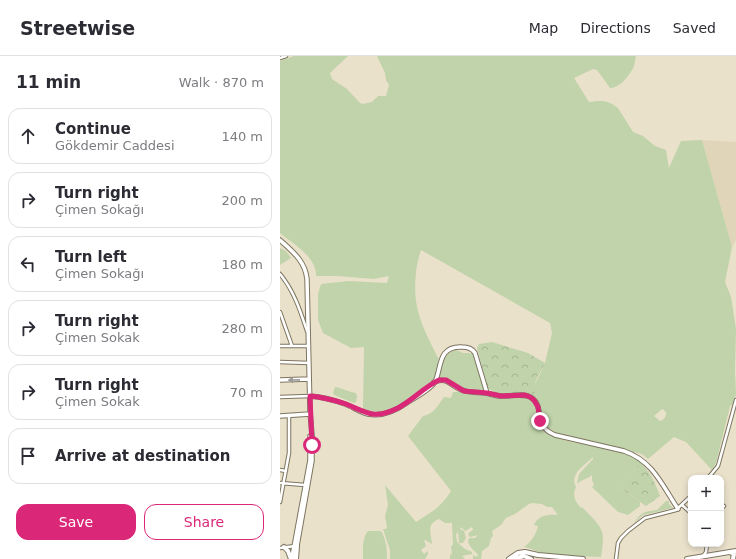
<!DOCTYPE html>
<meta charset="utf-8">
<style>
body{margin:0;font-family:"DejaVu Sans",sans-serif;background:#f7f7f7;color:#2b2b33}
.controls{position:absolute;right:12px;bottom:12px;display:grid;overflow:hidden;border-radius:8px;box-shadow:0 2px 6px #0003}
.controls button{width:36px;height:36px;display:grid;place-items:center;padding:0;border:0;border-bottom:1px solid #e1e1e2;background:#fff;color:#2b2b33;font:20px sans-serif}
.stop{position:absolute;width:12px;height:12px;margin:-9px;border:3px solid #db2777;border-radius:50%;background:#fff}
.stop.end{background:#db2777;border-color:#fff;box-shadow:0 1px 4px #0008}
.list{margin:0;padding:0;list-style:none}
h2{display:flex;justify-content:space-between;align-items:center;height:52px;margin:0;padding:0 16px;font-size:17px}
h2 small{font-size:13px;font-weight:400;color:#7c7c81}
.list li{display:grid;grid-template-columns:26px 1fr auto;gap:12px;align-items:center;box-sizing:border-box;height:56px;margin:0 8px 8px;padding:0 8px;border:1px solid #e1e1e2;border-radius:12px}
.list b{display:block;font-size:15px;white-space:nowrap}
.list p{margin:0;font-size:13px;white-space:nowrap;color:#7c7c81}
.list em{font-size:13px;font-style:normal;color:#7c7c81}
.actions{display:flex;gap:8px;padding:12px 16px}
.actions a{flex:1;padding:9px 0;border:1px solid #db2777;border-radius:12px;text-align:center;font-size:14px;color:#db2777}
.actions .main{background:#db2777;color:#fff}
.icon{flex:none;width:22px;height:22px;fill:none;stroke:currentColor;stroke-width:2;stroke-linecap:round;stroke-linejoin:round}
.map{position:relative;flex:none;width:456px;height:503px;overflow:hidden}
header{display:flex;align-items:center;gap:24px;box-sizing:border-box;height:56px;padding:0 20px;background:#fff;border-bottom:1px solid #e1e1e2}
header strong{font-size:19px}
nav{display:flex;gap:22px;margin-inline-start:auto;font-size:14px}
main{display:flex}
aside{flex:1;background:#fff}
.map>svg:first-child{display:block}
.built{fill:#e1d5b9}
.green{fill:#c0d3aa;fill-rule:evenodd}
.forest{fill:url(#forest-crowns)}
.lines{fill:none;stroke-linecap:round;stroke-linejoin:round}
.street-casing{stroke:#7d7561;stroke-width:4.5}
.secondary-casing{stroke:#7d7561;stroke-width:5.5}
.primary-casing{stroke:#7d7561;stroke-width:6}
.street{stroke:#fff;stroke-width:2.5}
.secondary{stroke:#fff;stroke-width:3.5}
.primary{stroke:#fff;stroke-width:4}
.oneway{fill:#9c9a97}
.route{stroke:#db2777;stroke-width:5}
</style>
<header>
<strong>Streetwise</strong>
<nav><a>Map</a><a>Directions</a><a>Saved</a></nav>
</header>
<main>
<aside>
<h2>11 min<small>Walk · 870 m</small></h2>
<ul class="list">
<li><svg class="icon" aria-label="ahead" viewBox="0 0 24 24"><path d="M12 20V5M6 11l6-6 6 6"/></svg><div><b>Continue</b><p>Gökdemir Caddesi</p></div><em>140 m</em></li>
<li><svg class="icon" aria-label="right" viewBox="0 0 24 24"><path d="M7 20v-9h11M14 6l5 5-5 5"/></svg><div><b>Turn right</b><p>Çimen Sokağı</p></div><em>200 m</em></li>
<li><svg class="icon" aria-label="left" viewBox="0 0 24 24"><path d="M17 20v-9H6M10 6l-5 5 5 5"/></svg><div><b>Turn left</b><p>Çimen Sokağı</p></div><em>180 m</em></li>
<li><svg class="icon" aria-label="right" viewBox="0 0 24 24"><path d="M7 20v-9h11M14 6l5 5-5 5"/></svg><div><b>Turn right</b><p>Çimen Sokak</p></div><em>280 m</em></li>
<li><svg class="icon" aria-label="right" viewBox="0 0 24 24"><path d="M7 20v-9h11M14 6l5 5-5 5"/></svg><div><b>Turn right</b><p>Çimen Sokak</p></div><em>70 m</em></li>
<li><svg class="icon" aria-label="arrive" viewBox="0 0 24 24"><path d="M6 21V4h12l-3 4 3 4H6"/></svg><div><b>Arrive at destination</b></div></li>
</ul>
<div class="actions"><a class="main">Save</a><a>Share</a></div>
</aside>
<div class="map">
<svg width="456" height="503" viewBox="0 0 456 503">
<defs>
<pattern id="forest-crowns" width="20" height="18" patternUnits="userSpaceOnUse"><rect width="20" height="18" fill="#c0d3aa"/><path d="M2 6a3 3 0 1 1 6 0M12 15a3 3 0 1 1 6 0" fill="none" stroke="#a5b592"/></pattern>
</defs>
<rect width="100%" height="100%" fill="#eae1cb"/>
<!-- built -->
<path class="built" d="M422,84l34,2v98l-4,7z"/>
<!-- green -->
<path class="green" d="M14,0h54l-18,17 2,6 15,10 13,14 3,1 9,-2 6,-6h8l3,-11 -3,-5 -1,-7 -8,-17h259c-1,3 -1,7 -2,10 -4,9 -14,22 -24,22l-13,-18 -4,-1 -19,9 15,24c12,-2 19,-2 29,6l15,24 10,4 12,10 11,4 3,18 12,-27 21,-1 30,107 -7,35 6,15 5,32 -1,41 1,24 -2,9 -4,3 -14,57 -4,7 -26,-28 -12,-5 -26,22 -6,-5 -85,-21c-4,-1 -9,-3 -12,-6 -8,-9 -1,-23 -15,-31l4,-2v-8l11,-23 7,-30 -2,-10 -129,-73c-6,17 -8,42 -3,61 4,17 14,34 21,49 -2,7 -3,15 -7,21 -4,6 -11,10 -17,14 -15,11 -32,22 -52,14l1,-62 -13,1 -28,-15 -5,-13v-26l3,-10 27,-3 39,2 2,-7 -15,3 -37,-3h-21c1,-19 -23,-32 -36,-43v-172zM383,353l3,3c0,5 -1,7 -6,9l-6,-5 7,-6z
M0,192l6,3 5,7 -11,7z
M176,294l7,3h9l2,2 10,33 -1,2 -20,-2 -13,-8 -12,-3c3,-11 5,-24 18,-27z
M55,331c4,0 15,5 21,6l1,3 -1,6 -2,1 -20,-8 -1,-2z
M173,336c12,0 26,0 37,3 5,1 10,3 15,3 7,0 15,-2 22,0 16,5 6,28 19,35 16,9 39,11 57,15 16,5 32,6 43,20l-6,-4 -20,24 20,14v4l-12,9 -10,-3 -26,-25 2,-2 -2,-5v-5c-4,4 -10,4 -15,9l2,-10 14,-15v-2c-9,9 -24,17 -17,30 -4,8 -1,14 4,20l3,1c7,8 20,18 20,29 0,6 -1,13 -2,20 -17,-1 -35,-1 -53,-3 -9,-1 -15,-5 -24,-7 7,-5 12,-12 14,-21l-4,-1c4,-10 15,-11 24,-10l-6,-8h-5l-5,-3 -10,-1 -3,1 -14,10 -9,4 -5,7 -9,6 1,5 -2,2 -2,8 -7,5 -1,8h-8v-4l4,2 1,-2c-4,-6 -8,-6 -10,-14l1,-3h6l3,-3 -8,2 -2,-3 2,-2 3,-2 -1,-3 -7,4 -4,-4 -1,2 4,2 2,7 -3,5h-4l-1,-12 -2,4 1,7 8,7 7,3v2l-10,2 3,3h-15v-4l2,-1 -1,-7 2,-3 -1,-21h-7l-6,-4c-13,5 -8,13 -7,25l-7,-4h-1l2,6 -5,4 3,4 4,-3v3l-3,5h-35v-9l-7,-21h3l1,-2 -2,-11 3,-11 -3,-20 31,37c16,-10 25,-15 35,-31l-43,-55 15,-20c11,-2 15,-11 21,-19l7,1z
M386,445h3v3l4,4 -30,7 -9,8c8,-12 10,-11 23,-13z
M88,475h13c5,8 6,18 6,28h-24c0,-9 -1,-21 5,-28z"/>
<!-- forest -->
<path class="forest" d="M212,286l36,11 17,10c-5,10 -13,19 -10,31 -5,2 -8,0 -13,-1 -12,-1 -23,4 -34,-5l-11,-40 2,-4z
M360,407c11,9 15,20 20,33l-14,10 -26,-18z"/>
<g class="lines">
<!-- street casing -->
<g class="street-casing">
<path id="street" d="M0,2l6,-2
M0,218c14,17 20,36 27,57
M0,256l12,34
M0,290h28
M0,306l29,1
M0,341l30,-1
M0,414l6,1
M428,422l10,-12 18,-66
M0,427l25,2
M0,446l9,-49v-37
M402,449l9,8
M441,453l3,-3
M0,492l15,-2
M423,500l3,-4 1,-8
M336,503l2,-16 3,-5 7,-7 17,-13 31,-8 15,-14"/>
</g>
<!-- secondary casing -->
<g class="secondary-casing">
<path id="secondary" d="M0,184c13,12 25,21 27,39l3,133 2,23v26l-15,85
M0,324l29,-1
M154,326c14,-6 17,5 28,8 7,3 16,2 24,3 5,1 10,3 15,3 10,1 22,-4 31,2 14,11 -1,27 23,37l69,16c29,10 38,34 54,58
M30,340c12,1 24,4 35,8 8,3 15,8 23,10 14,3 29,-4 40,-12 7,-4 23,-13 27,-20 7,-14 2,-36 27,-35 5,0 10,1 13,6l12,40
M0,360l30,-2
M14,491l16,-87v-24"/>
</g>
<!-- primary casing -->
<g class="primary-casing">
<path id="primary" d="M4,491l4,4 3,8
M450,496l4,2 -1,5
M12,503l2,-12
M16,503l1,-13
M229,503l9,-6 7,-1 13,3 45,4
M234,503l10,-3 7,3
M407,503l49,-8"/>
</g>
<!-- street -->
<use href="#street" class="street"/>
<!-- secondary -->
<use href="#secondary" class="secondary"/>
<!-- primary -->
<use href="#primary" class="primary"/>
</g>
<!-- one-way arrows -->
<defs><path id="oneway-solid" d="M-6-.8H1V-3.2L6.5 0L1 3.2V.8H-6Z"/></defs>
<use class="oneway" href="#oneway-solid" transform="translate(14 324) rotate(179)"/>
<g class="lines">
<!-- route -->
<path class="route" d="M32,389l-2,-49c12,1 24,4 36,8 22,9 28,16 52,4 15,-8 26,-21 41,-28h7l18,11 23,2 14,3 24,-1 5,2 4,3 4,7 2,14"/>
</g>
</svg>
<div class="controls">
<button>+</button>
<button>−</button>
</div>
<div class="stop" style="left:32px;top:389px"></div>
<div class="stop end" style="left:260px;top:365px"></div>
</div>
</main>
